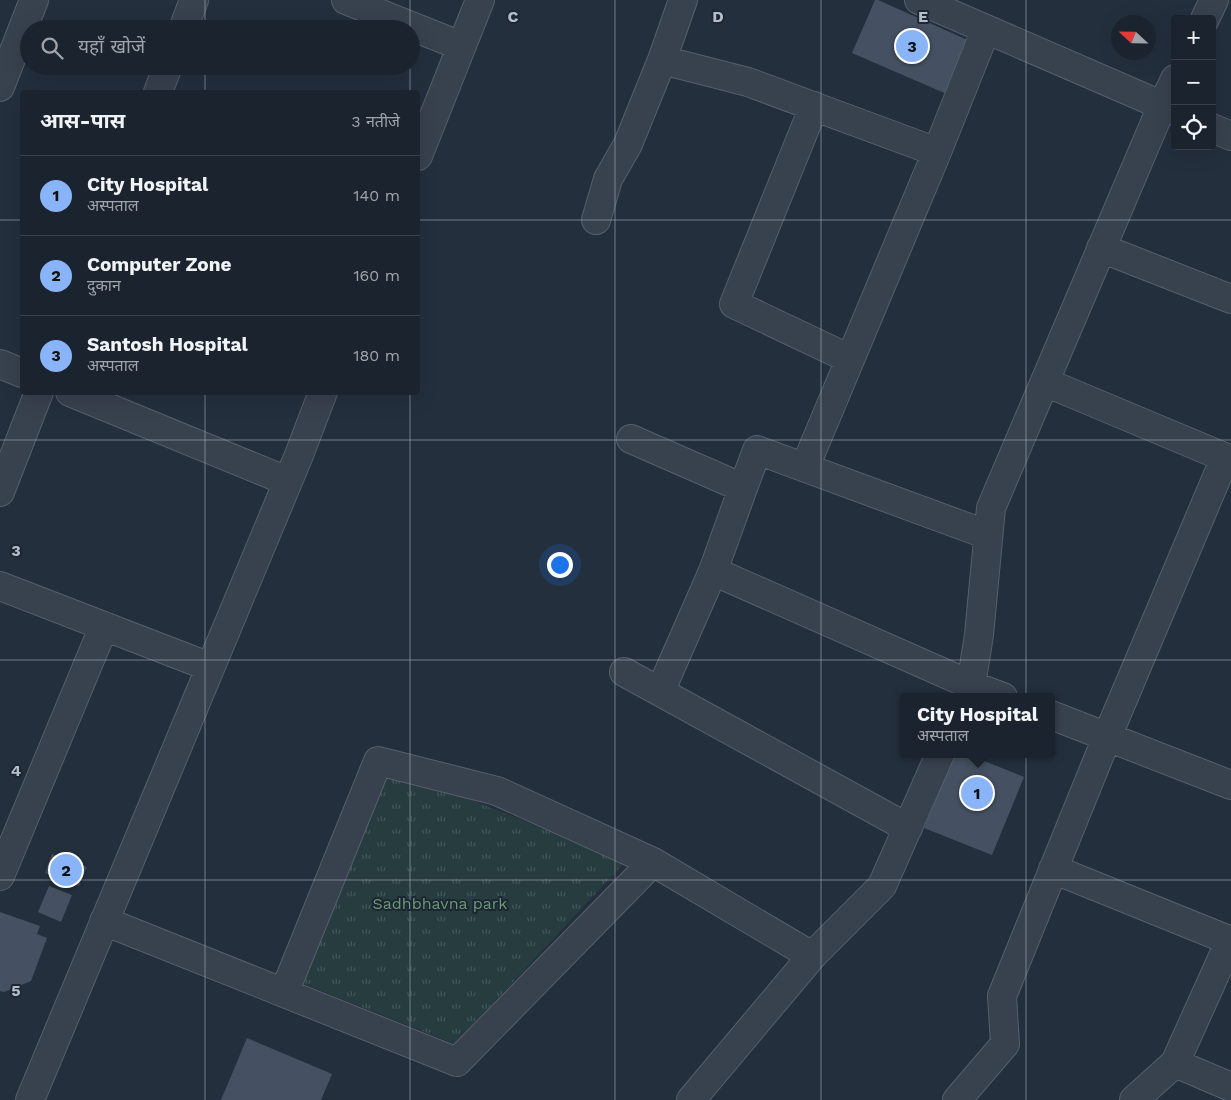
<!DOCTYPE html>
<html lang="hi">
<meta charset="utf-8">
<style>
body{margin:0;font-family:"Work Sans","Noto Sans Devanagari",sans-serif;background:#282f3a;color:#f1f3f6}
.controls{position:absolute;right:15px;top:15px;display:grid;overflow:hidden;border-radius:5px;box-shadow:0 5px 20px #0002}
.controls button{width:45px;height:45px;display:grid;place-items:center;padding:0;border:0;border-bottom:1px solid #39404a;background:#1b232e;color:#f1f3f6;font:25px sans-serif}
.compass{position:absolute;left:1111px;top:15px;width:45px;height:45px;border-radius:50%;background:#1b232e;box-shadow:0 5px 20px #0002;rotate:292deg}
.you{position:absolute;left:559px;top:564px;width:18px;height:18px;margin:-12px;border:4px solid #fff;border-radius:50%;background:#1a73e8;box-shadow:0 0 0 8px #1a73e833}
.badge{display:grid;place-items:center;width:32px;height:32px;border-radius:50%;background:#8ab4f8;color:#111;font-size:16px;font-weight:700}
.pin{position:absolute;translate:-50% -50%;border:2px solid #fff;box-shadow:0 1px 5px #0006}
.popup{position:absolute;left:900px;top:693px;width:155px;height:65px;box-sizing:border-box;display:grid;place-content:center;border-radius:5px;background:#1b232e;filter:drop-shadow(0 1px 4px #0005);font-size:16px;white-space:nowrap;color:#a0a4aa}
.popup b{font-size:19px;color:#f1f3f6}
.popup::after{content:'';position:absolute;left:50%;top:100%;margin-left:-10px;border:10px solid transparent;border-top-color:#1b232e}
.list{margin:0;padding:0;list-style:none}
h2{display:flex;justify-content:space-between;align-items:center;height:65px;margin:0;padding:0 20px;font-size:21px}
h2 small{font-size:16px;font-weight:400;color:#a0a4aa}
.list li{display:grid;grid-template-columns:32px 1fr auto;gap:15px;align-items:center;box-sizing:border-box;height:80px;padding:0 20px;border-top:1px solid #39404a}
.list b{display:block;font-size:19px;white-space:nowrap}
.list p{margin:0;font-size:16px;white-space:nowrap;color:#a0a4aa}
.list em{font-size:16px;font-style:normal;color:#a0a4aa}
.icon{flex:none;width:28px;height:28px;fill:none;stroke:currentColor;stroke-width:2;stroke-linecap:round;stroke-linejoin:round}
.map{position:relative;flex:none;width:1231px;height:1100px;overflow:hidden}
.search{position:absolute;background:#1b232e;box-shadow:0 5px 20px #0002;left:20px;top:20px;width:400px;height:55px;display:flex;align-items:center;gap:12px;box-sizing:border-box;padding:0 18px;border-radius:28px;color:#a0a4aa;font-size:19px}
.panel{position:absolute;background:#1b232e;box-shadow:0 5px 20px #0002;left:20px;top:90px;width:400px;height:305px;border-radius:5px}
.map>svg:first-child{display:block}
.park{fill:url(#park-tufts)}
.building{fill:#455162}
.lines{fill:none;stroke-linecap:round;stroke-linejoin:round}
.minor-casing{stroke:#565f6c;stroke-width:30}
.minor{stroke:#38414e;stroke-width:28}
.grid{fill:none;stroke:#b4bcc9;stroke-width:1;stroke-opacity:0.55}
.labels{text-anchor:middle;stroke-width:4;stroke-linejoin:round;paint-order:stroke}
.park-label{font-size:16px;fill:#6b9a76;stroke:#1d2633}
.grid-label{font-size:16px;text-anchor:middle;font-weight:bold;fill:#b4bcc9;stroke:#1d2633;stroke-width:4;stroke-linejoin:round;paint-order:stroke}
</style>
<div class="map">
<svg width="1231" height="1100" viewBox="0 0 1231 1100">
<defs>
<pattern id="park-tufts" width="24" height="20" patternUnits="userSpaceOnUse" patternTransform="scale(1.25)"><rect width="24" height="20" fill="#263c3f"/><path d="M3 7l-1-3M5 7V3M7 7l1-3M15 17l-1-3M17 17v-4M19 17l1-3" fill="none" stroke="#435659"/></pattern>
</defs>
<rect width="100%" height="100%" fill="#242f3e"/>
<!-- park -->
<path class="park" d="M380,764l246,97 -171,183 -161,-64z"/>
<!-- building -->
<path class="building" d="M875,0h3l94,42 -23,53 -97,-42z
M954,754h13l57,23 -32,78 -68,-27z
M52,854l35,13 -8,19 -34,-13z
M49,886l23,9 -11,27 -23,-10z
M0,912l40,14 -3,8 10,4 -16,43 -27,11 -4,-1z
M247,1038l85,36 -11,26h-100z"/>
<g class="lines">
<!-- minor casing -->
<g class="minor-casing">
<path id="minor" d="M346,0l115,46
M919,0l256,111
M1205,19l9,-19
M183,29l11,-29
M662,60l86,22 189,70 -132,315
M0,87l34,-87
M158,92l10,-26
M814,106l-80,198 116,55
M1212,128l19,8
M937,152l49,-123
M418,156l62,-156
M596,220l12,-41 20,-35 34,-84 21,-60
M1101,248l130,51
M0,364l22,9
M1045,382l186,78
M70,392l217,89
M631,439l112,49 -30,83 258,114 32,12
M743,488l14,-38 231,85
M0,492l39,-100
M0,586l210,81
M624,672l284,156
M660,692l53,-121
M966,697l5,-12 8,-50 12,-127 171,-402 13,-27
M1051,715l180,70
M653,862l159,94
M1053,869l178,72
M0,876l104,-250
M104,921l353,141 196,-200 -156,-71 -119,-30 -94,232
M1175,1063l55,-122
M30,1100l269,-645 24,-63
M691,1100l121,-144 70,-70 58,-132
M957,1100l48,-56 -3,-48 105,-259 118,-279
M1134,1100l41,-37 56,24"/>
</g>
<!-- minor -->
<use href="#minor" class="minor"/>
</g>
<!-- grid -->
<path class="grid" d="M205,0v29M410,0v29M615,0v1100M821,0v1100M1026,0v1100M205,66v26M410,66v26M0,220h22M418,220h813M205,392v708M410,392v708M0,440h1231M0,660h1231M0,880h1231"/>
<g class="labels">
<!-- park labels -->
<g class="park-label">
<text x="440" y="909">Sadhbhavna park</text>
</g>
</g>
<g class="grid-label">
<text x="513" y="22">C</text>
<text x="718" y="22">D</text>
<text x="923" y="22">E</text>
<text x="16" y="556">3</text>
<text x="16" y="776">4</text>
<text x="16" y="996">5</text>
</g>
</svg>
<div class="controls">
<button>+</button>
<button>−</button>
<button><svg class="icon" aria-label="locate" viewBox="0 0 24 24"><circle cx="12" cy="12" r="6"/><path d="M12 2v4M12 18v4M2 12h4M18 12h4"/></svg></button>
</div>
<svg class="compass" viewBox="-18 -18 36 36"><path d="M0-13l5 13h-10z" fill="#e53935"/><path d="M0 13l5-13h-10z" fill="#a0a4aa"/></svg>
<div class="you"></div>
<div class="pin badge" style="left:977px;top:793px">1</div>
<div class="popup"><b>City Hospital</b>अस्पताल</div>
<div class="pin badge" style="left:66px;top:870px">2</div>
<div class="pin badge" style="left:912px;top:46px">3</div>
<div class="search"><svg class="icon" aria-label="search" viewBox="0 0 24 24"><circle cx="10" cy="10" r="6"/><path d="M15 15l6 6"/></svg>यहाँ खोजें</div>
<section class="panel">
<h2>आस-पास<small>3 नतीजे</small></h2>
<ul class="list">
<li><span class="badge">1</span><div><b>City Hospital</b><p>अस्पताल</p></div><em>140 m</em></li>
<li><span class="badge">2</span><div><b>Computer Zone</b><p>दुकान</p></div><em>160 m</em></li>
<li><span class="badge">3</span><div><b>Santosh Hospital</b><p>अस्पताल</p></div><em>180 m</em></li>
</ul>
</section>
</div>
